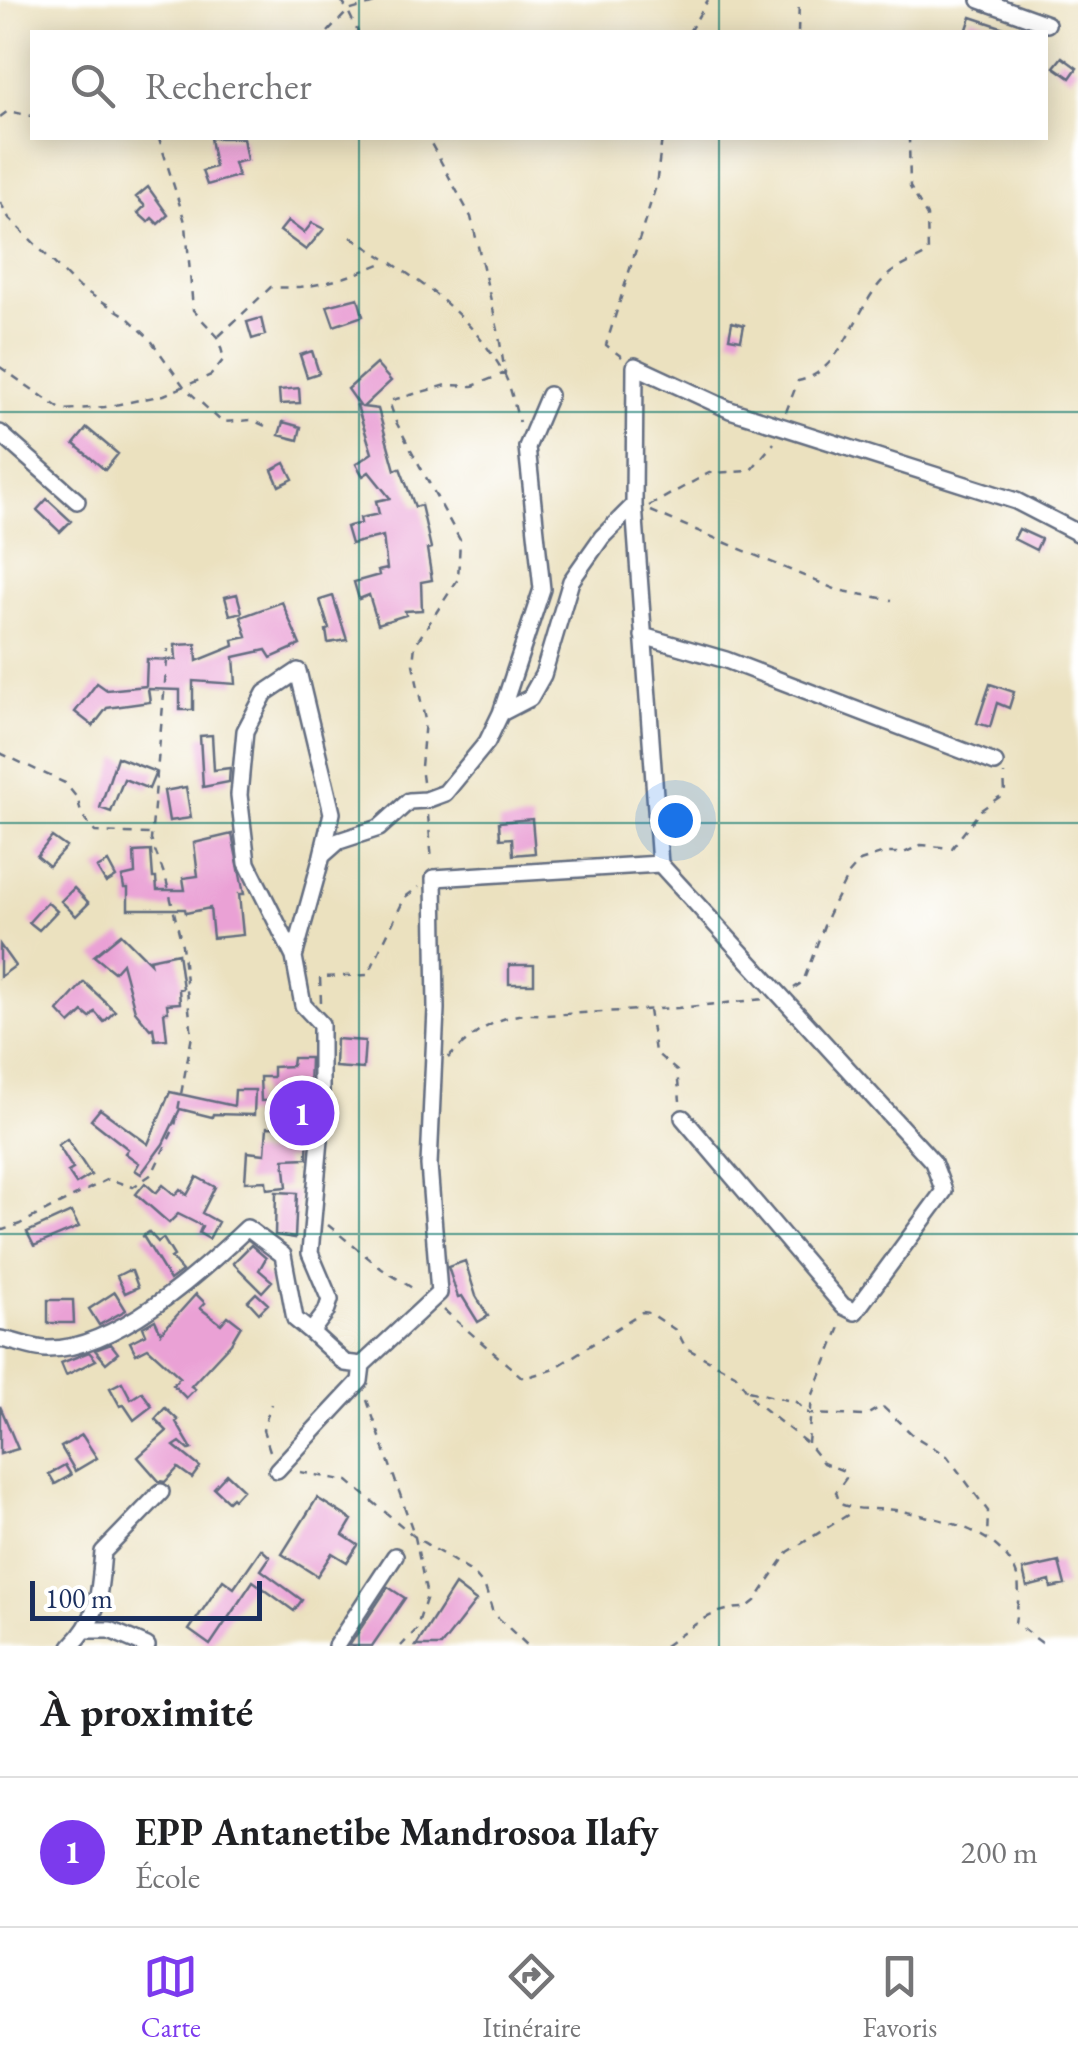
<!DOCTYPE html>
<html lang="fr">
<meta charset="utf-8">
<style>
body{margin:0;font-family:"EB Garamond",serif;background:#f2f2f2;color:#202124}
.scale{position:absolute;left:30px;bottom:25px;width:232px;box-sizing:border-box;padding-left:10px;border:5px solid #1b2f5e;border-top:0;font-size:28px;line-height:35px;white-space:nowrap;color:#1b2f5e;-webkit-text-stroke:8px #fff;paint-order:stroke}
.you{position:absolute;left:675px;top:820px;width:35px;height:35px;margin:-25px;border:8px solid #fff;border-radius:50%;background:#1a73e8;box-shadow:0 0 0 15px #1a73e833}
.badge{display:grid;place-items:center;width:65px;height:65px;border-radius:50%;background:#7c3aed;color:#fff;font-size:32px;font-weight:700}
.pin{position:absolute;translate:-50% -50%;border:5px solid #fff;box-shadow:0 2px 10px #0006}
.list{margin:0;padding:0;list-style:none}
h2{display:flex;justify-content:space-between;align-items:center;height:130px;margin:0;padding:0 40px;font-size:42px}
h2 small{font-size:32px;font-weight:400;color:#757577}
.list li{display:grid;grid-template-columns:65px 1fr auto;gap:30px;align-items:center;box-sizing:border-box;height:150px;padding:0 40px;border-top:2px solid #e0e0e0}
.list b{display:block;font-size:38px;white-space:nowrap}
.list p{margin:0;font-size:32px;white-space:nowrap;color:#757577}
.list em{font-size:32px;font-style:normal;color:#757577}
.icon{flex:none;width:55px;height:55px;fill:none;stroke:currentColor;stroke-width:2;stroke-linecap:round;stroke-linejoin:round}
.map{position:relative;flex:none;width:1078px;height:1646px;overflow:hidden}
.search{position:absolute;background:#fff;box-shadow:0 5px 25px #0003;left:30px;right:30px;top:30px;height:110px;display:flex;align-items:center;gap:25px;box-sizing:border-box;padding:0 35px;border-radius:0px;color:#757577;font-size:38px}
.sheet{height:280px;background:#fff}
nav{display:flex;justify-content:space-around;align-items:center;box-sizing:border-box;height:140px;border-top:2px solid #e0e0e0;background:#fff;font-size:28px;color:#757577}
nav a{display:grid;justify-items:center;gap:5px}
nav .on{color:#7c3aed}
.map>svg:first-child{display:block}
.building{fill:#eaa1d5}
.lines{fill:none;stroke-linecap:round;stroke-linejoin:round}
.minor-casing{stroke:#646d80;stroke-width:20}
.path{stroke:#646d80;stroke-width:2.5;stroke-dasharray:8 8;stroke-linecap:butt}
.minor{stroke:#fff;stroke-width:15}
.grid{fill:none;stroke:#0f766e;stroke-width:2.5;stroke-opacity:0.55}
</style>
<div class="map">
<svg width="1078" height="1646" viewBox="0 0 1078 1646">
<rect width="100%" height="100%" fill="#fff"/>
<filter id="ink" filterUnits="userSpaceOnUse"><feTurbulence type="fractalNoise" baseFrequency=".01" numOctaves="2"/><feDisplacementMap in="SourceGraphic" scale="20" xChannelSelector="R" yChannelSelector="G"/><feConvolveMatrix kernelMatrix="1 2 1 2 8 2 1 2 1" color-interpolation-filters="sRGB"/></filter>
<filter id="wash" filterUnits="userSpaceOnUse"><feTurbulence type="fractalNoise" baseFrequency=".0048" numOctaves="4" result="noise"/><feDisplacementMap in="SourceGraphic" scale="40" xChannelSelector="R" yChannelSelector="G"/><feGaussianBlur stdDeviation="2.25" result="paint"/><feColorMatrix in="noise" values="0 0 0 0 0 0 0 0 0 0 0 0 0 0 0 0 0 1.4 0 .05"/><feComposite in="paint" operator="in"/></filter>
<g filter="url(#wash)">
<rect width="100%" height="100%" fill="#ebe1bf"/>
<g id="blocks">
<!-- building -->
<path class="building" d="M971,17l39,13v2h-44z
M1062,57l15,11 -7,10 -16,-11z
M210,138h33l4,22 -13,3 4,13 -31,9 -5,-14 13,-4z
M148,187l20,28 -10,9 -6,-6 -4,4 -10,-9 7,-7 -9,-9z
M288,221l16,12 8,-10 12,6 -18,21 -26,-19z
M358,298l5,18 -29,10 -7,-20z
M261,318l4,17 -13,4 -5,-17z
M732,322l12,3 -3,15 -12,-2z
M312,351l7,22 -12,4 -7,-22z
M376,364l15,17 -28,26 15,2 17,61 5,-2 15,39 6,-2 10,43 -4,1 5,31 -11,2 1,28 -17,1 1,4 -28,9 -9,-29 -10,4 -5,-17 25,-7 -1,-4 9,-2 -4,-33 -32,8 -5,-17 15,-4 -1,-5 19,-4 -3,-13 14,-3 -21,-26 -6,4 -7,-12 16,-11 -15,-47h3l-12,-17z
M299,388l1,15 -20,1 -1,-14z
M283,422l18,5 -3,13 -19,-5z
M87,428l31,26 -13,16 -31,-26z
M285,463l8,16 -14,7 -7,-16z
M47,499l24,22 -11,11 -23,-22z
M1019,529l22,10 -5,11 -22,-11z
M237,594l5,18 -12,3 -5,-18z
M333,596l14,44 -19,3 -2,-13 3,-1 -9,-29z
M282,602l18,43 -29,13 -5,-8 -32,7 2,27 -43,-3v29h-13v-20l-32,-1 2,13 -43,6 -14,18 -18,-14 22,-29 10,7 39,-4 1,-27 29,1 -1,-15 21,-1 1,17 37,-15 -1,-6 14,-3 -6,-20z
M990,684l24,8 -5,16 -12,-5 -7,24 -13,-4z
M212,735l2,35 16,-2 -1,14 -26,5 -3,-51z
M117,757l39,15 -7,17 -25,-10 -13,33 -11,-4z
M186,787l5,31 -22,3 -5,-30z
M532,819l3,34 -22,2 -1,-17 -12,1 -1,-17z
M232,834l12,60h-5l4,41 -30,3 -3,-30 -24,5 -1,-4h-57v-21h-4l-2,-11 13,-3 -1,-22 17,-1 2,27h3l1,12h28l-2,-12 15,-2 -4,-33z
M52,837l14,10 -17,19 -12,-10z
M108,862l8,15 -10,6 -9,-15z
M74,888l15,15 -13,13 -15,-15z
M47,902l10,9 -18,19 -10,-8z
M121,934l29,29 -1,-4 29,-6 5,35 -4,1 1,14 -13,1 1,8h-4l3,27 -12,1 -2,-12 -3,1 -15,-18 -13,-48 -8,9 -20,-16z
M0,945l15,21 -15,11z
M509,965h25v19h-25z
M84,982l31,29 -11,11 -9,-10 -5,6 -7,-6 -13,12 -12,-13z
M336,1039l29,2 -2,28 -28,-2z
M293,1058h17l-3,100 -23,1 3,28 -20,2 -1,-8 -21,1 2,-30 18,2 2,-27 24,1 1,-28 -31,1 -1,-24h13v-10l19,-1z
M235,1090h20l-1,25 -41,-1 -1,3 -32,-8 -17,35 -22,30 -6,-4 4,-7 -14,-10 3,-4 -37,-29 9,-11 48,35 22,-52 64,14z
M67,1139l24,36 -15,9 -8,-12 5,-3 -15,-24z
M197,1177l18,10 -13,26 16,9 -9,17 -10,-6 3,-7 -24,-12 -9,9 -33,-29 9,-11 11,10 7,-8 12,10 5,-6 7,6z
M276,1192l21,1 -2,45 -20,-3z
M71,1212l8,15 -45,19 -7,-14z
M149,1232l9,10 5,-4 11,18 -3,2 11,13 -12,9 -27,-44z
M251,1245l15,13 -7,12 13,11 -10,11 -29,-29z
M465,1261l11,35 12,20 -10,6 -16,-26 -4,1 -10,-30z
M127,1271h5l6,16 -13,6 -8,-17z
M115,1292l11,18 -27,15 -10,-16z
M256,1293l12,11 -9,9 -11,-12z
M196,1294l9,9 -5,5 21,16 7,-8 13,10 -10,17 -40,43 4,3 -9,9 -13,-13 7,-8 -32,-29 -12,6 -6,-12 16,-8 -3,-7 12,-7 6,13z
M48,1300h25l1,23h-26z
M111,1344l7,9 -12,10 -11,-13z
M89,1352l7,8 -30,15 -5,-12z
M122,1382l9,17 11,-7 10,14 -18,14 -10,-15 -4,1 -10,-18z
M0,1406l18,43 -18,5z
M165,1408l13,12 -2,2 16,27 -3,1 -9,-8 -6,4 26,21 -8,11 -14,-10 -13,14 -6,-1 -21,-24 29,-26 -12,-12z
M82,1435l15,23 -22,13 -14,-24z
M65,1465l6,10 -16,9 -6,-10z
M227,1474l16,15 -9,10 -2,-2 -4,4 -14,-13z
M317,1498l35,22 -9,15 15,10 -11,17 -15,-9 -15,23 -35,-22z
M261,1549l9,8 -9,13 41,30 -8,11 -41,-30 -43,64 -21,-15 34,-50 11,8z
M1059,1562l6,23 -14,3 -1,-7 -23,6 -4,-17z
M455,1585l21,16 -35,45h-25z
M388,1587l17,11 -33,48h-23z"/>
</g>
</g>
<g filter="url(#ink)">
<use href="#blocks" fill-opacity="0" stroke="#646d80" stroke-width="2.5"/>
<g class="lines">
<!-- minor casing -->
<g class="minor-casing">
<path id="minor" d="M980,0l67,24
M0,433l77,68
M643,636l83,24 269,103
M501,713l41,-124 -15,-142 22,-52
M660,864l273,298 11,29 -89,121 -12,-6 -160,-188
M294,957l-47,-94 -8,-68 6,-64 20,-38 33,-22 34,142 -10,42
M0,1339c15,2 31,9 45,10 68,3 156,-77 202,-121l36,27 12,64 16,13
M362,1365l77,-72 -10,-128 7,-156 -2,-131 226,-14 -26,-359 1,-139 95,44 286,91 62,32
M277,1470l83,-89 2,-16 -17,-2 -34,-31 15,-20 4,-12 -20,-47 11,-125v-104l-18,-19 -9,-48 28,-101 17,-15 40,-13 30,-27 17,-1 19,-7 42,-51 14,-29 29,-15 13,-23 28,-94 31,-44 32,-32
M88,1630h22l37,16
M71,1646c30,-30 28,-55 32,-94l58,-60
M336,1646l59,-90"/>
</g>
<!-- path -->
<path class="path" d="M341,0l7,11 37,-11
M328,32l20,-21 10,21
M689,32l19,-32
M798,32l1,-32
M0,117l8,-6 24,5
M0,202l9,16 68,68 49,30 24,23 35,49 37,34 30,-2 13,6
M351,237c60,38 114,70 151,133 9,15 12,35 17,52
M219,336l52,-49c44,3 76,-9 116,-26
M622,357l-16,-12 50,-159 6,-48
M0,367l62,43 43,-3 59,-12 47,-20 13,-16 -6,-22 -25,-27 -7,-85 -27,-87
M786,412l12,-31c47,-9 57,-77 89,-105 11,-10 29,-15 41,-23l-1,-37 -17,-29 -1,-49
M649,506l60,-33 41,-2 24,-28
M651,511l186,79 55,10
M0,753l65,30 13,16 3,15 14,18 55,2
M423,782l-2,-15 4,-47 -12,-56 2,-19 43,-66 2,-39 -64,-118 -7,-21 58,-16 26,1 32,-13 -7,-43 -27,-113 -43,-79
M428,815l4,47
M794,988l9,-6 25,-67 20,-40 12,-14 24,-8h20l17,-8 31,3 29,-38 24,-17 -1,-19
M321,1002l-1,-25 48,-2 37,-78 14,-10
M649,1010l6,42 22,19 3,30
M448,1058c29,-28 56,-49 98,-43l132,-7 86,-9
M328,1225l54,44 35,22
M0,1231l20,-7 88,-45 25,8 19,-13 23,-48 17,-90 -10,-91 -16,-66 -15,-39 17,-191
M444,1310l79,68 29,-8 90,-58 8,1 27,18 9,17 49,26 19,27 54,43 15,19 21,8 2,7 -10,14 4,12c21,8 40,3 61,7 41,8 101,20 116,65 4,14 0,33 -2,47l31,23
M748,1391l48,11 13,12 56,2 17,-10 32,30 33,20 41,55 -1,28
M367,1400l48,137 12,59 -11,34 -15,16
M808,1443l4,-46 30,-75
M270,1451l-7,-21 8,-26
M300,1472l48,9 67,56 58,36 12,14 8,26 35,33
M665,1646c27,-19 48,-39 81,-38l9,-7 33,-49 66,-41"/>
<!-- minor -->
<use href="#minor" class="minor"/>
</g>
</g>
<!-- grid -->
<path class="grid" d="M359,0v32M719,0v32M359,138v1508M719,138v1508M0,412h1078M0,823h1078M0,1234h1078"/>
</svg>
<div class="scale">100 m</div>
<div class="you"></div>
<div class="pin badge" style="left:302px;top:1113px">1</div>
<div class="search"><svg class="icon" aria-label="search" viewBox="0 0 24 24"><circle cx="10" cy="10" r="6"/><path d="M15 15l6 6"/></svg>Rechercher</div>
</div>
<section class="sheet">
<h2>À proximité<small></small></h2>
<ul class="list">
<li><span class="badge">1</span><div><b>EPP Antanetibe Mandrosoa Ilafy</b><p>École</p></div><em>200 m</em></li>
</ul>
</section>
<nav>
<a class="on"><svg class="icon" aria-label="map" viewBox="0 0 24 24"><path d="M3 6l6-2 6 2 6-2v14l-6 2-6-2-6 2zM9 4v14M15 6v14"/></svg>Carte</a>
<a><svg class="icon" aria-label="directions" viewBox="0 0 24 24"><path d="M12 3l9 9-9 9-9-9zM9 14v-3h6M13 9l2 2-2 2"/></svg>Itinéraire</a>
<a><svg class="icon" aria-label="saved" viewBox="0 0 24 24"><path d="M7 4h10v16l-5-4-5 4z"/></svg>Favoris</a>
</nav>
